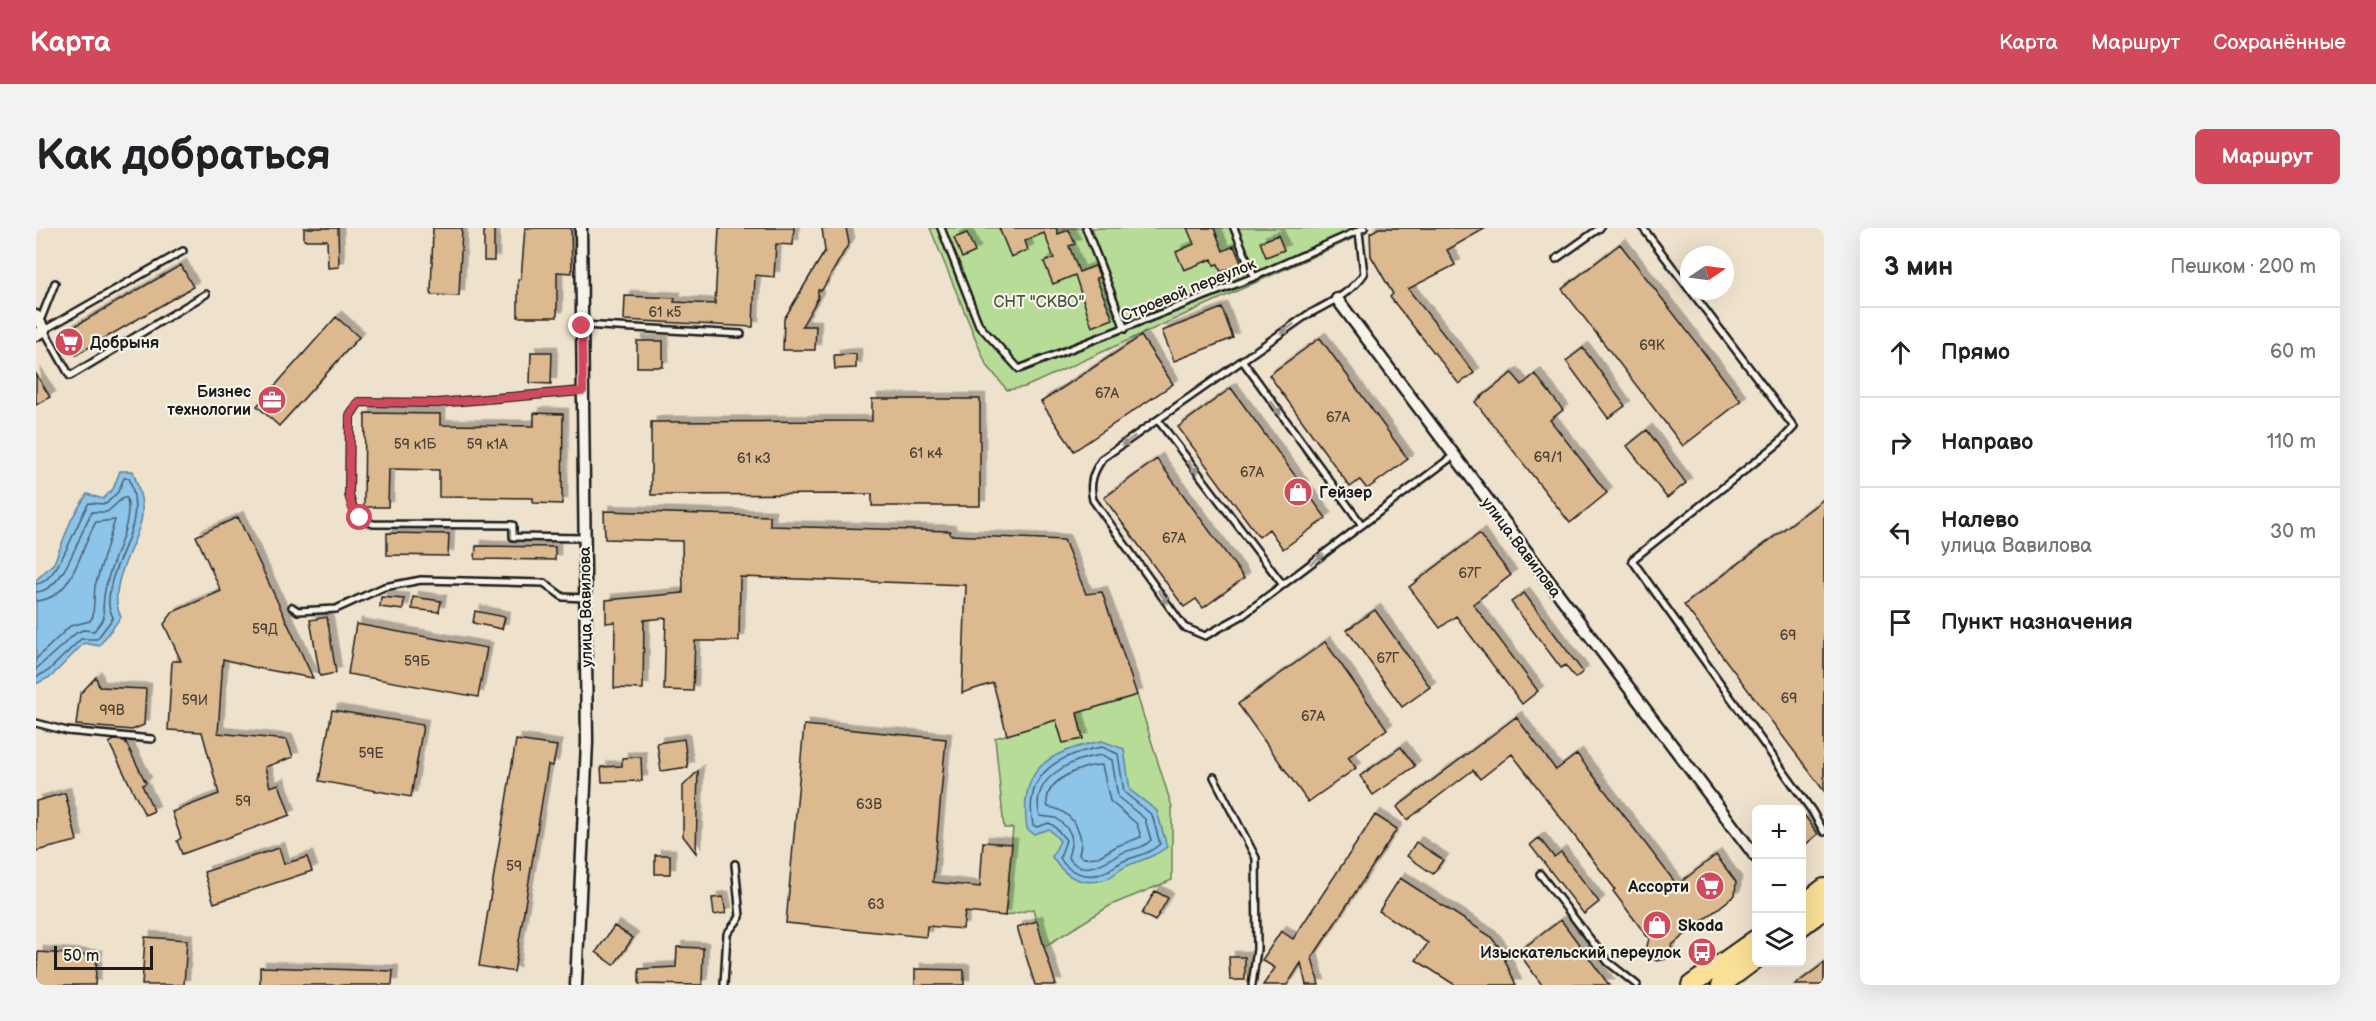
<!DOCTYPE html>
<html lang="ru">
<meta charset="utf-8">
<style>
body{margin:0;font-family:"Balsamiq Sans",sans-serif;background:#f2f2f2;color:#202124}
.controls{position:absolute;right:18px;bottom:18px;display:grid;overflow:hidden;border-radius:9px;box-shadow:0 6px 24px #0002}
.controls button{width:54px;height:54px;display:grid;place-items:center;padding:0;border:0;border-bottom:2px solid #e0e0e0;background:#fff;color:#202124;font:30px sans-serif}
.compass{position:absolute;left:1644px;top:18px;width:54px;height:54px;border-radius:50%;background:#fff;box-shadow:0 6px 24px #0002;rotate:77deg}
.scale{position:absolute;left:18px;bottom:15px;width:99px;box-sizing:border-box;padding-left:6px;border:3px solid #1c1c1c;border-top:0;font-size:16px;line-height:21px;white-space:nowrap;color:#1c1c1c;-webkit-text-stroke:4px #f7f3e8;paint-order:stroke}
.stop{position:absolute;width:18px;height:18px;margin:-14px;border:4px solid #d1495b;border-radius:50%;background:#fff}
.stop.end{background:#d1495b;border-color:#fff;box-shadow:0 2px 6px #0008}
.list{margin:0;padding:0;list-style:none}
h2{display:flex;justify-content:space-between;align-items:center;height:78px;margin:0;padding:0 24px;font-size:26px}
h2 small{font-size:20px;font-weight:400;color:#757577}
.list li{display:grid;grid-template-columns:39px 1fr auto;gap:18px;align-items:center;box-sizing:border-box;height:90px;padding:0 24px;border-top:2px solid #e0e0e0}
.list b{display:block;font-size:22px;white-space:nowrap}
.list p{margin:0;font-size:20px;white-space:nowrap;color:#757577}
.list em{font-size:20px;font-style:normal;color:#757577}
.icon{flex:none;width:33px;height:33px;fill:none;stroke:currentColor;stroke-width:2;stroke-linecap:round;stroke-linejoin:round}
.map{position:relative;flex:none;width:1788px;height:757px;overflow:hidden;border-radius:9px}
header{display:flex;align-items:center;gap:36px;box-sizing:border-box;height:84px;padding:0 30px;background:#d1495b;color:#fff}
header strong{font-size:28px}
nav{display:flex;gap:33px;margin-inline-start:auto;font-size:21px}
.intro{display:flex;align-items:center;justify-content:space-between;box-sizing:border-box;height:144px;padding:0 36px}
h1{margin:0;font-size:42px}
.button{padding:15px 27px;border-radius:9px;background:#d1495b;color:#fff;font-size:21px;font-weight:700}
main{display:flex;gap:36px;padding:0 36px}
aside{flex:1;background:#fff;border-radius:9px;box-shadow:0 6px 24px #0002}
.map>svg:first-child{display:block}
.green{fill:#b7dc97;stroke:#6a7c5a;stroke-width:1.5}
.water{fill:#8cc4ea;stroke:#5f8198;stroke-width:1.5}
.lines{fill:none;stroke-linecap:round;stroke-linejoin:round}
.shore{stroke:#495f6e;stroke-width:1.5}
.building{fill:#ddb98f;stroke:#1c1c1c;stroke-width:1.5;filter:url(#shadow)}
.service-casing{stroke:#1c1c1c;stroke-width:10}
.minor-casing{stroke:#1c1c1c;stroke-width:15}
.primary-casing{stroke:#1c1c1c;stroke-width:22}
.service{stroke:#f7f3e8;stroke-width:5}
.minor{stroke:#f7f3e8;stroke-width:10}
.primary{stroke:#fadf96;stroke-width:18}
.oneway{fill:#94928c}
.route{stroke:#d1495b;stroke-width:8}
.labels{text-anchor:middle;stroke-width:4.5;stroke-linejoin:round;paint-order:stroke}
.number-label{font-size:14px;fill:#4c4339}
.street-label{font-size:16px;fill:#1c1c1c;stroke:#f7f3e8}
.park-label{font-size:16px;fill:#4a5641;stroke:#f7f3e8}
.poi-label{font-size:16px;font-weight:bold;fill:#1c1c1c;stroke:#f7f3e8;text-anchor:start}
</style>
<header>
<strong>Карта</strong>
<nav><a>Карта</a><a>Маршрут</a><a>Сохранённые</a></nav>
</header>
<div class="intro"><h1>Как добраться</h1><a class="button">Маршрут</a></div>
<main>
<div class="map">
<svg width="1788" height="757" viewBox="0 0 1788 757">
<defs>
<filter id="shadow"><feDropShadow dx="5.5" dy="-5.5" stdDeviation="0" flood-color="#0004"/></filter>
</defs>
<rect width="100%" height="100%" fill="#efe2cd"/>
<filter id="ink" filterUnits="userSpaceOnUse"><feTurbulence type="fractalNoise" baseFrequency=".0167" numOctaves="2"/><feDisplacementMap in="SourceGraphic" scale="12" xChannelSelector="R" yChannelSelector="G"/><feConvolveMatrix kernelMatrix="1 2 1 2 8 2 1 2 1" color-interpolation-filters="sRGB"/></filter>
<g filter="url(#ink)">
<!-- green -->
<path class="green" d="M894,0h438l-12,9 -331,150 -18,3 -21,-26z
M1101,467l35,112v73l-61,25 -67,42 -11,-38 -28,7 8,-88h-9l-9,-90 61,-18 7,23 20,-4 -6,-26z"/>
<!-- water -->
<path class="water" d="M84,243h13c5,16 12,32 8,50 -7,29 -35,67 -20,96l-22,29 -15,-3 -32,33 -16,8v-104l18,-17 18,-45 15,-24 16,5 10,-10z
M1066,513l22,8 6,41 27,21 10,36c-14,10 -22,12 -38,18 -9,3 -16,12 -25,15 -23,6 -40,-4 -52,-23l8,-16 -11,-12 -15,5 -7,-5c-9,-61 21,-77 75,-88z"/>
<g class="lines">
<!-- shore -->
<path class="shore" d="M0,356c23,-2 40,-62 53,-81l17,1 12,-12 6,-14h5c21,53 -22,81 -20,127 0,4 3,9 4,13l-16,21h-16l-33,32 -12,6
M0,364c30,-2 42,-58 56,-80h15l16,-14h4c8,35 -30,78 -23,120l-10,13 -11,-1 -7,3 -40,36
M0,373c38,-2 44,-53 60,-79l19,-2 -20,66 -2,30 -3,5 -20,5 -34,33
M1066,519l16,7 6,38 28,23 8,29c-11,10 -21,11 -34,16 -8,3 -14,9 -21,12 -16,8 -37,1 -45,-14l6,-18 -12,-14 -5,-3 -12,4 -4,-2c-10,-51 24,-70 69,-78z
M1066,527l10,5 6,37 27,22 6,21c-9,10 -20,8 -31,14 -15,8 -38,24 -52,3 6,-20 6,-25 -12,-39l-16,-2c-11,-38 31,-57 62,-61z
M1066,537l8,36 27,23 4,13 -24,9 -19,11 -15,1 -4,-4c7,-21 -8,-44 -31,-47 -7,-26 34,-42 54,-42z"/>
</g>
<!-- building -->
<path class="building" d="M268,0h34l1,39 -11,1 -1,-28h-23z
M397,0h29l-3,68 -28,-1z
M448,0h10v33h-10z
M489,0h46l1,45 -15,-1v45h-39v-38h3z
M683,0h75l-1,17 -17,-1 -2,33 -19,-2 -2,52 -129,-7 1,-24 50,2 -1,4 41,2z
M786,0h24l3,15 -27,47h-4v8l-16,28h14l-1,24h-32l1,-31 41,-68z
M963,0h57l2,6 11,-4 6,14 -6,2 10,26 16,-6 5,11 -4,1 17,41 -21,8 -17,-52 -22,9 -9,-22 10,-4 -10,-25 -19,8 3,9 -17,7z
M1151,0h27l9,23 11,-5 7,17 -20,9 -3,-8 -4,1 -2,-6 -28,11 -8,-18 18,-8z
M1343,0h107l-39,22 8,15 -47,24 66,84 -15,11 -69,-87 3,-3 -22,-38 -1,-23z
M931,5l8,19 -13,6 -8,-20z
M1242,7l6,15 -18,7 -6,-15z
M1584,16l121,157 -58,45 -121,-157z
M145,37l12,22 -117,68 -13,-22z
M1186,80l11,30 -59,23 -12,-30z
M300,89l23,20 -80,89 -22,-20z
M1105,108l32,48 -99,67 -33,-49z
M1284,110l88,121 -41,30 -7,-9 -10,7 -81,-112z
M601,113h26v26h-26z
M1547,120l42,58 -17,12 -42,-57z
M495,124h21l-1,32 -21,-1z
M820,126v14l-21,1 -1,-14z
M1476,145l10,12 13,-11 28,36 -13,10 57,73 -37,30 -95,-121z
M0,146l14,23 -14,8z
M1195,160l95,130 -43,31 -14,-20 -10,8 -81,-110z
M836,171h108v107h-108v-12l-221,1v-73l221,-1z
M329,185l75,1v11l94,1v-13l29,1 -1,90 -29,-1v-5l-94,-1v-27l-50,-1 -1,38h-24z
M1611,202l39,53 -19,15 -40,-52z
M1121,231l87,119 -41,30 -7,-9 -12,8 -80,-109z
M1788,271v292l-140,-186z
M568,283l166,5v10l180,5v4l114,5 22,54 16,-2 35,103 -60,18 6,26 -20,4 -7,-23 -49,15 -14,-52 -31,10 4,-108 -226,-8 -1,64h-44l-2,50 -29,-1 2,-72 -22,2 -1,69 -29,-1 1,-66 -9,1v-23l77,-7 -1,-52 -77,-2z
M202,289l75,161 -56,-10 -34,-9 -5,74 69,7 6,17 -28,10 5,20 9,-3 11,31 -108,39 -5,-13 4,-3 -9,-26 47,-18 -17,-62 -34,-2 4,-69h9l-17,-37 9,-12 48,-21 -25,-55z
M351,305l62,1 -1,22 -61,-1z
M1443,306l32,41 -38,29 65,87 -16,13 -66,-88 -16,12 -31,-41z
M440,318l79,1v13l-80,-1z
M1488,365l59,79 -8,6 -10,-13 -4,3 -50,-66z
M345,369l23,2 -1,11 -23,-3z
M377,369l28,4 -2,11 -27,-3z
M1339,382l55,77 -28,20 -55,-77z
M439,383l30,6 -3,12 -29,-6z
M291,389l9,56 -16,3 -10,-56z
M320,396l131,24 -9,49 -130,-23z
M1289,414l62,87 -39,28 8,11 -48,34 -70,-98z
M60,449l3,10 47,2 -2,36 -12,5 -56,-5 4,-31z
M296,482l91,15 -12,72 -92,-16z
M1480,489l40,53 21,-16 100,131 39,-30 20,27 -1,13 -63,50 -6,14 -9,2 -8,-4 -3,-8 3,-10 -36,-48 2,-2 -103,-135 -32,25 -7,-9 -66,50 -10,-13z
M768,497l142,14 -13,143 47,5 3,-45 29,2 -7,72 -40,-4 -2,17 -36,-3 -1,11 -140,-14z
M648,511l4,28 -27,4 -4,-28z
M78,512l11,1 21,42 -4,2 12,26 -9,4 -36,-72z
M480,512l41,6 -4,20 -5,-1 -34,207 -35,-6z
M1365,519l14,19 -42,29 -13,-19z
M605,529l1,24 -40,1 -1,-15 21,-1v-8z
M662,543l-2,82 -13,-17v-50z
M29,565l12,48 -41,10v-50z
M1766,584l16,22 -12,10 -4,-7z
M1339,587l22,14 -85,129 7,27h-13l-5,-22 -14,22h-24l12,-17 -13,-8 19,-29 12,8z
M1503,610l15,19 7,-5 38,50 -15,12 -54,-69z
M1380,614l27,18 -10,14 -26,-18z
M243,620l5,16 23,-7 5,14 -98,32 -10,-31z
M619,627h15v19h-15z
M1364,650l90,58 9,11 17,38h-61l-39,-25 12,-17 -49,-32z
M1119,663l13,7 -13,23 -13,-7z
M687,669l3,16 -12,2 -2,-17z
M1525,692l48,65h-67l-24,-33z
M1001,693l7,26 12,38h-21l-18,-58z
M578,698l19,12 -19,27 -18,-13z
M109,709l42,3 -3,45h-42z
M641,719l26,1 -1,37 -63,-1v-15l37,-2z
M2,724l59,4 -2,29h-59z
M1193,729h16v23h-15z
M1788,735v22h-29z
M224,739l133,4 -1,14h-132z
M879,741l49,1v15h-49z"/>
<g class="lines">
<!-- service casing -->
<g class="service-casing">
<path id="service" d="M905,0l38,97 40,44 235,-92 110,-49
M1050,0l39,101
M1198,0l20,49
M1607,0l46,61
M1323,4l5,42c-14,20 -36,30 -57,41l-204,143c-10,14 -14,25 -10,42l91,127 21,9 38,-21 210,-159
M147,23l-139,79 26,46 136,-82
M1520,31l44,-31
M1655,63l103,136 -15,16 -147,117 180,251 12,21
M4,93l15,-38
M546,97l159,9
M1206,132l120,165
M546,163l-145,12 -78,-1 -9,14 -1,79 4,13 7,10 13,6 140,1v12l71,1
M1122,192l125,165
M256,379l6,4 38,-2 48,-22 37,-7 123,3 19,14 22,1
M0,495l31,8 85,8
M1178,549l42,81 1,91 -5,36
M1504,646l68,88 29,23
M688,757l3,-51 13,-17 -5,-53"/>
</g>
<!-- minor casing -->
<g class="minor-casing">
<path id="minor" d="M1301,71l419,558
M0,88l8,14 -8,5
M540,757l11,-243 -6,-514"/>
</g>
<!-- primary casing -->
<g class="primary-casing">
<path id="primary" d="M1766,677l22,-17
M1766,698l22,-17
M1655,757l65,-46
M1685,757l35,-26"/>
</g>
<!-- service -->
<use href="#service" class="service"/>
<!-- minor -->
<use href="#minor" class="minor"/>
<!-- primary -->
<use href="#primary" class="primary"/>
</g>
<!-- one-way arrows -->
<defs><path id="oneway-solid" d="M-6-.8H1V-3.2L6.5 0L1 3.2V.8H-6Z" transform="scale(1.5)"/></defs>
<g class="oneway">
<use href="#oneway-solid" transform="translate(1251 101) rotate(145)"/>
<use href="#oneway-solid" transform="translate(1240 180) rotate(54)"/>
<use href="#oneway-solid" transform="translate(1092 213) rotate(145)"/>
<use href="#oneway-solid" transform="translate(1157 239) rotate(53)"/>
<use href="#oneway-solid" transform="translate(1281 331) rotate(-37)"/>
<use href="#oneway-solid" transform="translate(1127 369) rotate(54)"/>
</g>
</g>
<g class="lines" filter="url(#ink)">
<!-- route -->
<path class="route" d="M324,290l-8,-10 -3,-13 1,-79 9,-14 78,1 146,-12 -1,-65"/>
</g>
<!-- icons -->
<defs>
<g id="supermarket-disc" transform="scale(1.5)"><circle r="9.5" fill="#d1495b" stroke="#f7f3e8"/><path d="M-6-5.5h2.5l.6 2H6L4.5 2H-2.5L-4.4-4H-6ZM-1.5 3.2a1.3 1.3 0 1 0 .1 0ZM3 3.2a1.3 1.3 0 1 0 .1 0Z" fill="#fff"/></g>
<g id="office-disc" transform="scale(1.5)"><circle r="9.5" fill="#d1495b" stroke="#f7f3e8"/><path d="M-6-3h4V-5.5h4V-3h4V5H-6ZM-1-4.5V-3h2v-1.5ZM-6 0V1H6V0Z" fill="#fff"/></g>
<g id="shop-disc" transform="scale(1.5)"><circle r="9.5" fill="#d1495b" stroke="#f7f3e8"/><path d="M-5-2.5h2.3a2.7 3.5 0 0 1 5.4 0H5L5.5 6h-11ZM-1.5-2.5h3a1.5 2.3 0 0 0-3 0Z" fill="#fff"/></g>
<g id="bus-disc" transform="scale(1.5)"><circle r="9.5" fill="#d1495b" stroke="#f7f3e8"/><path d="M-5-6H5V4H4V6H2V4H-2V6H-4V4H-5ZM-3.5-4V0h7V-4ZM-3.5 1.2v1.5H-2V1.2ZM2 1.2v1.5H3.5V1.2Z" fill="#fff"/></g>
</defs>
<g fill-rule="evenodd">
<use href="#supermarket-disc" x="33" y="114"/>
<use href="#office-disc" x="236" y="172"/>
<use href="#shop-disc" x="1262" y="264"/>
<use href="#supermarket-disc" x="1674" y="658"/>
<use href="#shop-disc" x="1621" y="697"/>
<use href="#bus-disc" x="1666" y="724"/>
</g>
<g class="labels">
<!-- number labels -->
<g class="number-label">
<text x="629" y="89">61 к5</text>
<text x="1616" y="122">69К</text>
<text x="1071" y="170">67А</text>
<text x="1302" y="194">67А</text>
<text x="379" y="221">59 к1Б</text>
<text x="451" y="221">59 к1А</text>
<text x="890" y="230">61 к4</text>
<text x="1512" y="234">69/1</text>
<text x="718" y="235">61 к3</text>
<text x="1216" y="249">67А</text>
<text x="1138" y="315">67А</text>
<text x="1434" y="350">67Г</text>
<text x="229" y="406">59Д</text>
<text x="1752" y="412">69</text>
<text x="1352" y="435">67Г</text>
<text x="381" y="438">59Б</text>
<text x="1753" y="475">69</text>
<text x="159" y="477">59И</text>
<text x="76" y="487">99В</text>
<text x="1277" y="493">67А</text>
<text x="335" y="530">59Е</text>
<text x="207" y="578">59</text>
<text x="833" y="581">63В</text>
<text x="478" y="643">59</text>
<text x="840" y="681">63</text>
</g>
<!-- street labels -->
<g class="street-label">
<text transform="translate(1152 61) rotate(-22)" y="6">Строевой переулок</text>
<text transform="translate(1486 319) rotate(53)" y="6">улица Вавилова</text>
<text transform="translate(549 379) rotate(-91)" y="6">улица Вавилова</text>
</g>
<!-- park labels -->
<g class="park-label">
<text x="1003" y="79">СНТ "СКВО"</text>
</g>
<!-- poi labels -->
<g class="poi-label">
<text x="54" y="120">Добрыня</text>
<text x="215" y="169" text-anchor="end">Бизнес<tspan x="215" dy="18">технологии</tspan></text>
<text x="1283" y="270">Гейзер</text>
<text x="1653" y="664" text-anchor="end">Ассорти</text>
<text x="1642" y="703">Skoda</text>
<text x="1645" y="730" text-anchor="end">Изыскательский переулок</text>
</g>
</g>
</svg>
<div class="controls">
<button>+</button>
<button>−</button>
<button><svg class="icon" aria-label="layers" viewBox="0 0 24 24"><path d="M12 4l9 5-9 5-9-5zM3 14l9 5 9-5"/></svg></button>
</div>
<svg class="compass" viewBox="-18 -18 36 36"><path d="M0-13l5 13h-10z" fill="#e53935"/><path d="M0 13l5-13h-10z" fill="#757577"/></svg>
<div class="scale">50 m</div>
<div class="stop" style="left:324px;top:290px"></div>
<div class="stop end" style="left:546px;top:98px"></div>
</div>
<aside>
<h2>3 мин<small>Пешком · 200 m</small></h2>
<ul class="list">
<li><svg class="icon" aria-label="ahead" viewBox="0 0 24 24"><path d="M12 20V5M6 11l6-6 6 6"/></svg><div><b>Прямо</b></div><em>60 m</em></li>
<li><svg class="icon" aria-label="right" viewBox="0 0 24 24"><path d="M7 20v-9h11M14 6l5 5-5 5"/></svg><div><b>Направо</b></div><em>110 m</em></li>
<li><svg class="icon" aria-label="left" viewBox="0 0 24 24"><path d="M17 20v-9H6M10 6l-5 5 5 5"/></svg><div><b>Налево</b><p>улица Вавилова</p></div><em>30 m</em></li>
<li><svg class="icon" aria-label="arrive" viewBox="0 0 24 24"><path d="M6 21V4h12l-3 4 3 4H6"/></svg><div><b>Пункт назначения</b></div></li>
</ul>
</aside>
</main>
